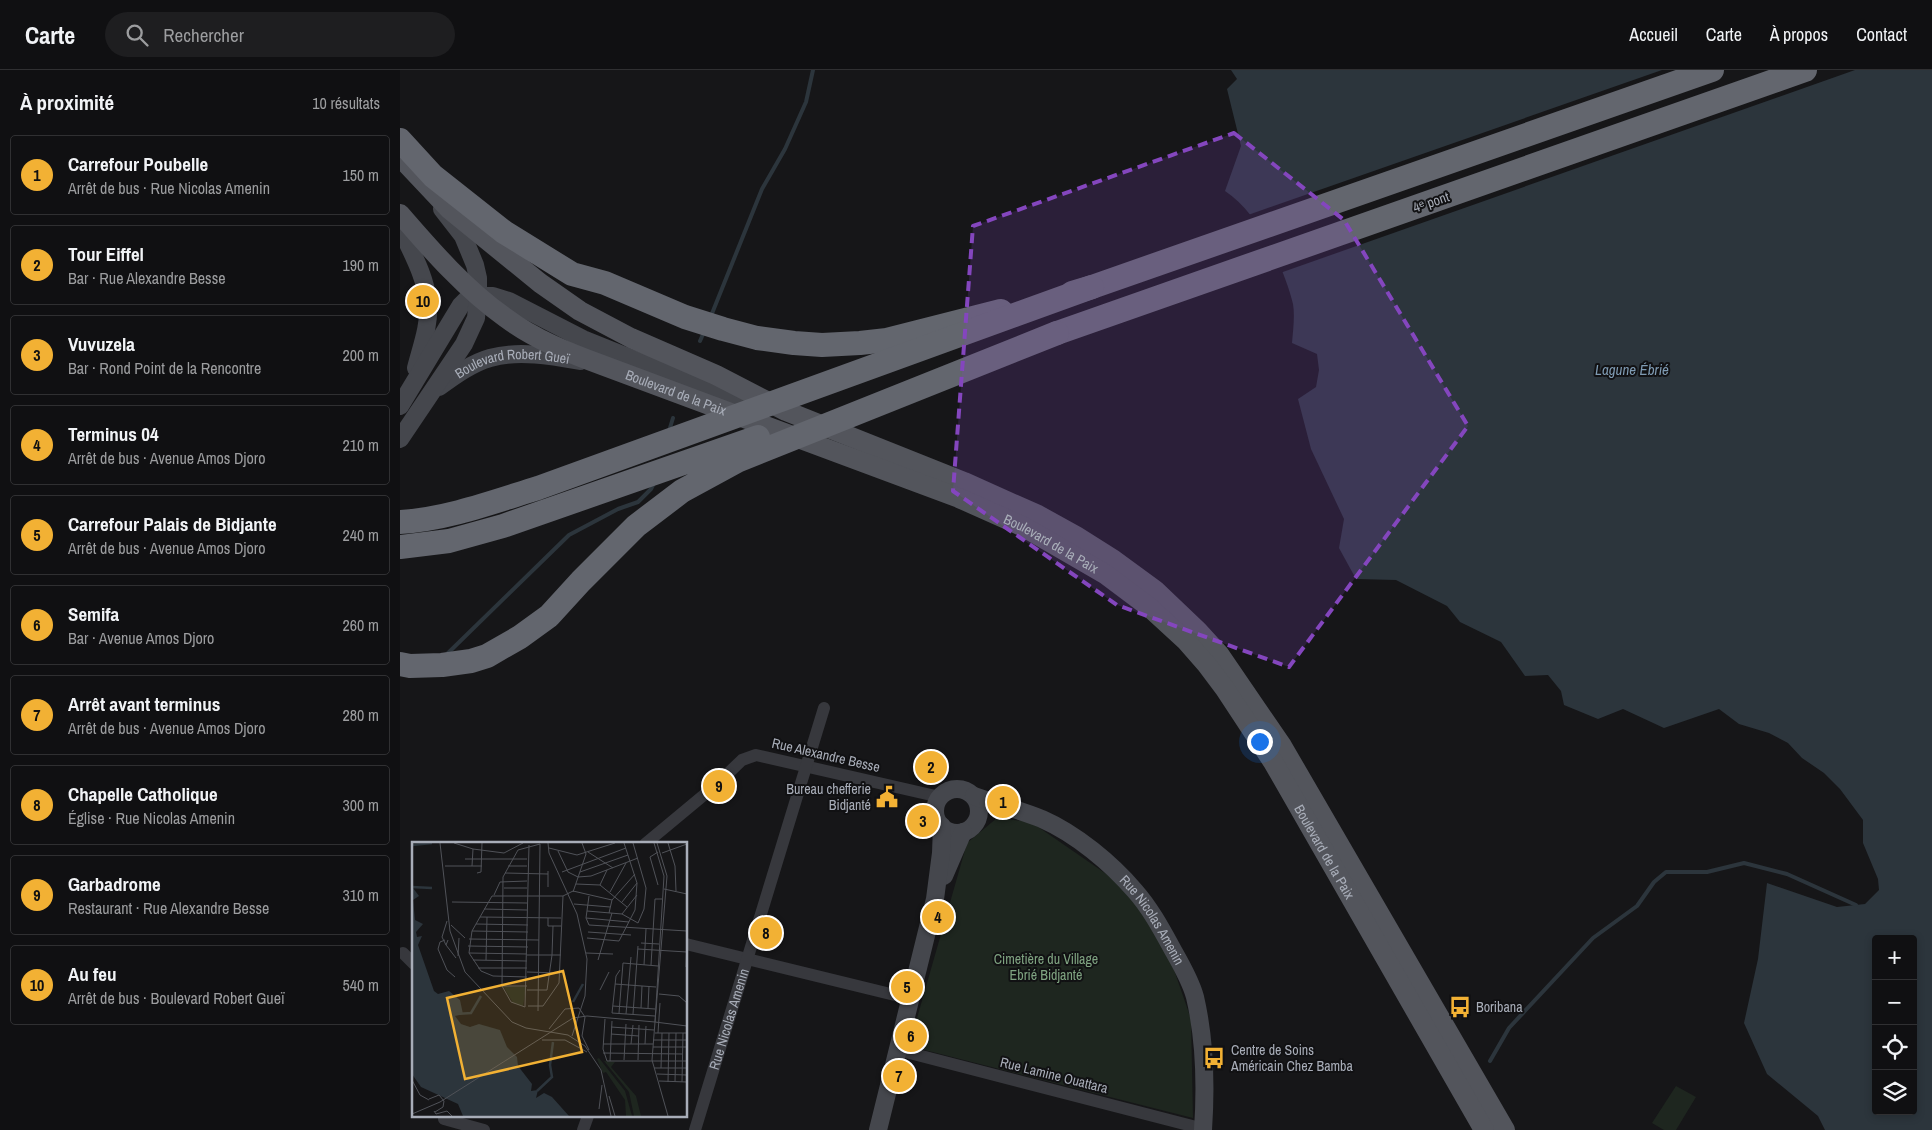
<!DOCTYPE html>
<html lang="fr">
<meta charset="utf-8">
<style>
body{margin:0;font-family:"Archivo Narrow",sans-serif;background:#1e1e20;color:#f1f3f6}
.controls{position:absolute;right:15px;bottom:15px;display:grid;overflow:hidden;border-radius:5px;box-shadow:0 2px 8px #0003}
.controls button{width:45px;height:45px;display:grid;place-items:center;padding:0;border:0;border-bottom:1px solid #303032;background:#101012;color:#f1f3f6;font:25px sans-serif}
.you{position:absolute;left:859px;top:671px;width:18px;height:18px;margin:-12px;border:4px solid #fff;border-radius:50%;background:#1a73e8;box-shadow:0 0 0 8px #1a73e833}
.badge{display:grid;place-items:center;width:32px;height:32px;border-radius:50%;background:#f2b134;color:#111;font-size:16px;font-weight:700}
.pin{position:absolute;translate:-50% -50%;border:2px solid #fff;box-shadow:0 1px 5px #0006}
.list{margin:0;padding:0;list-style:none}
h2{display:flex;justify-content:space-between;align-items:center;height:65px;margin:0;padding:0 20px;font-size:21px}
h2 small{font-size:16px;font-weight:400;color:#9c9d9f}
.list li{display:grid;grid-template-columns:32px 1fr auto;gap:15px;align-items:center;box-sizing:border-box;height:80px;margin:0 10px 10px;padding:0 10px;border:1px solid #303032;border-radius:5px}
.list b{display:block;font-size:19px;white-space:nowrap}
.list p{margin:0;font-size:16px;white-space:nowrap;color:#9c9d9f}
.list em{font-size:16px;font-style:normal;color:#9c9d9f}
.icon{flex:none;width:28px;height:28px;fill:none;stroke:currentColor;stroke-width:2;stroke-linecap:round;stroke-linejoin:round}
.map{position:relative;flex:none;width:1532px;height:1060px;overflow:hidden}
header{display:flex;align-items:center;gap:30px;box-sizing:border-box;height:70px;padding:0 25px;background:#101012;border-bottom:1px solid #303032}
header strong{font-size:24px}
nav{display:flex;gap:28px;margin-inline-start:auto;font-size:18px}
.search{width:350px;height:45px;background:#1e1e20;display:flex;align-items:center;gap:12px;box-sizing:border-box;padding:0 18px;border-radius:28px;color:#9c9d9f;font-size:19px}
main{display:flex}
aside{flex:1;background:#101012}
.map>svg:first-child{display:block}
.green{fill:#1e261f}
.water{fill:#2c353c;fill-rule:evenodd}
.pier{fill:#161618}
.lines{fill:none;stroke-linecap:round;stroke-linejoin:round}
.stream{stroke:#2c353c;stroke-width:4}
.street{stroke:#37383d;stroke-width:12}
.secondary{stroke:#45474d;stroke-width:18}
.primary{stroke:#53555c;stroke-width:20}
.highway{stroke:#63666e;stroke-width:24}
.highway-bridge{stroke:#63666e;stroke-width:24}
.marked{fill:#8446be;fill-opacity:0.2;stroke:#8446be;stroke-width:4;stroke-dasharray:10 6;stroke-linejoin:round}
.labels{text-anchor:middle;stroke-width:4;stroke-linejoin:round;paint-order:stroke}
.street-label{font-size:14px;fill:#a8adb8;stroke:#111113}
.poi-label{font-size:14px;fill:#a8adb8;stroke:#111113;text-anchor:start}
.park-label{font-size:14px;fill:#7fa381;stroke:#111113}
.water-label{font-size:15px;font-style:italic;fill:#7f9bb3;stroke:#111113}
.inset-river{fill:none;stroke:#2c353c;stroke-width:2.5}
.inset-road{fill:none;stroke:#505258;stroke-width:1}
.view{fill:#f2b134;fill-opacity:0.15;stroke:#f2b134;stroke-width:2.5}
.inset-edge{fill:none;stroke:#a8adb8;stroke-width:2.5}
</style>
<header>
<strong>Carte</strong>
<div class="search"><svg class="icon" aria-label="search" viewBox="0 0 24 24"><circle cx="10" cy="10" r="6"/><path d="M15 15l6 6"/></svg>Rechercher</div>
<nav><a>Accueil</a><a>Carte</a><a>À propos</a><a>Contact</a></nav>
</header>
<main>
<aside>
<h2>À proximité<small>10 résultats</small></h2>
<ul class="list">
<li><span class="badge">1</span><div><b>Carrefour Poubelle</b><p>Arrêt de bus · Rue Nicolas Amenin</p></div><em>150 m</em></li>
<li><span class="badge">2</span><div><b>Tour Eiffel</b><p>Bar · Rue Alexandre Besse</p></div><em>190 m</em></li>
<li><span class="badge">3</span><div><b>Vuvuzela</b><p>Bar · Rond Point de la Rencontre</p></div><em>200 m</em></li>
<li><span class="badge">4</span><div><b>Terminus 04</b><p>Arrêt de bus · Avenue Amos Djoro</p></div><em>210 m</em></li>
<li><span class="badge">5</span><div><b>Carrefour Palais de Bidjante</b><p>Arrêt de bus · Avenue Amos Djoro</p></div><em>240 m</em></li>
<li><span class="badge">6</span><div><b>Semifa</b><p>Bar · Avenue Amos Djoro</p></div><em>260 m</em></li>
<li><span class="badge">7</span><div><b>Arrêt avant terminus</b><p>Arrêt de bus · Avenue Amos Djoro</p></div><em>280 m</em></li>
<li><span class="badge">8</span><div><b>Chapelle Catholique</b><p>Église · Rue Nicolas Amenin</p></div><em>300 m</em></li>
<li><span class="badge">9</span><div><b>Garbadrome</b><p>Restaurant · Rue Alexandre Besse</p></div><em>310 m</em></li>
<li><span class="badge">10</span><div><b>Au feu</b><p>Arrêt de bus · Boulevard Robert Gueï</p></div><em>540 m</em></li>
</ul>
</aside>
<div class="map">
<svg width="1532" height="1060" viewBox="0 0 1532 1060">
<rect width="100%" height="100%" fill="#161618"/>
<!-- green -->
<path class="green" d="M597,748l34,4 84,58 47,55 29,84 2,99 -284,-72 58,-203z
M1276,1016l20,11 -20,33h-12l-12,-7z"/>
<!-- water -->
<path class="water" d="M831,0h701v1060h-107l-7,-14 -51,-42 -23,-51 14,-64 9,-76 70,24 28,-3 14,-14 -1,-11 -15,-36v-23l-23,-31 -16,-16 -22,-15 -14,-15 -19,-10 -30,-9 -20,-15 -55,19 -41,-19 -25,10 -34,-14 -3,-14 -13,-16 -23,1 -24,-34 -41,-20 -13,-16 -51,-26 -40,-1 -17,-31 5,-29 -33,-70 -13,-50 18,-12 3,-17 -2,-16 -25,-11c1,-12 3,-27 1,-39 -9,-37 -35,-92 -68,-113l16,-45 -14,-57 10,-10zM1476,869h37v172h-37z"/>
<!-- pier -->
<path class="pier" d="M1262,0h193l-575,203 -9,-18 -13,-13 -4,-21 -6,-6z"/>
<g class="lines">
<!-- stream -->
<path class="stream" d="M311,246l51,-127 23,-40 21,-47 7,-32
M300,271l4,-9
M269,361l4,-13
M46,585l123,-120 49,-26 20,-7 13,-13 3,-6
M1090,991l19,-33 84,-90 44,-32 17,-24 12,-10h41l37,-9 43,11 69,31"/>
<!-- street -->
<g class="street">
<path d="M245,774l71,-59 26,-25 14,-5 184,42"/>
<path d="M286,874l225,55"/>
<path d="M3,883l11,11"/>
<path d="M498,980l306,79"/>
<path d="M44,1049l40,11"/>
<path d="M183,1060l5,-14"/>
<path id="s1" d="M295,1060l129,-422"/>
</g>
<!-- secondary -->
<g class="secondary">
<path d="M0,157c11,24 26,50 28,76 2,22 -7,45 -12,65"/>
<path id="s2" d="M39,317c15,-11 33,-24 51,-29 28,-8 62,-2 90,3"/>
<path d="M0,336l61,-101 6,-6 11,-3h15l16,5 74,38 122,49 29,11 33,8"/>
<path d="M0,369l64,-95 12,-26 2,-22v-18l-3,-13 -12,-29 -21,-27"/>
<circle cx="557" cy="741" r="22"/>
<path id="s3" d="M574,726c22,8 46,14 68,23 34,15 69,44 93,72 16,18 28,41 39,61 8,14 17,30 21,45 10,43 11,89 8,133"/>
<path d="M544,806l19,-44"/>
<path d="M478,1060l57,-231 6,-46 1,-27"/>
</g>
<!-- primary -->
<g class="primary">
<path d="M0,87l49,52 91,74 40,28 51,27 85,37 70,36 178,71 74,33 38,21 38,24 41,30 43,41 21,23 63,92 223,384"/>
<path id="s4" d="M0,144c32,37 66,76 106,104 28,21 63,35 96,47l357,133 65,29 81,47 44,33 37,34 21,24 18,24 48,73 211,368"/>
</g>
<!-- highway -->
<path class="highway" d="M0,70l33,36 71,56 68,42 33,9 80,34 38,12 34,9 37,5 28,2 38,-2 27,-3 114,-29
M672,223l20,-6 620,-217
M657,263l748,-263"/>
<!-- highway-bridge -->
<path class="highway-bridge" d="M0,452c47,-3 93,-20 138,-34l554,-201
M0,477l49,-6 54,-15 255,-89
M0,594l10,2 32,-1 29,-4 16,-5 33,-19 29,-21 32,-35 55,-55 46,-35 57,-31 318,-127"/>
</g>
<!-- marked area -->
<path class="marked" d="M834,63l110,87 124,206 -179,241 -172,-62 -164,-114 20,-265z"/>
<!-- icons -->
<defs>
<g id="civic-bare" transform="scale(1.725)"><path d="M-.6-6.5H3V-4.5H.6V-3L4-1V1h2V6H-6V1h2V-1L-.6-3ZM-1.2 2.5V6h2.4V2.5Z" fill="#f2b134" stroke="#111113" stroke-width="2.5" paint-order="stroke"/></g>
<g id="bus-bare" transform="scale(1.725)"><path d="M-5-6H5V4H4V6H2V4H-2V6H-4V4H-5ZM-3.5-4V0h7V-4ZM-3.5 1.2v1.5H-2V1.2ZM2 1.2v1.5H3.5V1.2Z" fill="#f2b134" stroke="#111113" stroke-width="2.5" paint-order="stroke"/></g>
</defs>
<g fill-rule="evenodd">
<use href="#civic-bare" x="487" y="727"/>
<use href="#bus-bare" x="1060" y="937"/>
<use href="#bus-bare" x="814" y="988"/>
</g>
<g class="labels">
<!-- street labels -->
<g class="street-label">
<text transform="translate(1031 132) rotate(-19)" y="5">4ᵉ pont</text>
<text dy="5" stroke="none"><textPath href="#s2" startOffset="80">Boulevard Robert Gueï</textPath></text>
<text dy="5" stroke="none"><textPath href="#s4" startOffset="335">Boulevard de la Paix</textPath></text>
<text dy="5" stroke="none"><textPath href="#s4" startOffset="740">Boulevard de la Paix</textPath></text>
<text transform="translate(426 685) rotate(13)" y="5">Rue Alexandre Besse</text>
<text dy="5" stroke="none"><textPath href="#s4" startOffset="1160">Boulevard de la Paix</textPath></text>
<text dy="5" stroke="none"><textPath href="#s3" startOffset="224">Rue Nicolas Amenin</textPath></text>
<text dy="5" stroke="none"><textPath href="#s1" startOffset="116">Rue Nicolas Amenin</textPath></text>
<text transform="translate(654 1005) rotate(14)" y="5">Rue Lamine Ouattara</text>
</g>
<!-- poi labels -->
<g class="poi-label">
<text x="471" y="724" text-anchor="end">Bureau chefferie<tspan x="471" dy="16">Bidjanté</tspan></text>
<text x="1076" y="942">Boribana</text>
<text x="831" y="985">Centre de Soins<tspan x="831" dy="16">Américain Chez Bamba</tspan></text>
</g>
<!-- park labels -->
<g class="park-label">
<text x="646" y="894">Cimetière du Village<tspan x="646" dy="16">Ebrié Bidjanté</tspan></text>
</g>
<!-- water labels -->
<g class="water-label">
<text x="1232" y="305">Lagune Ébrié</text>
</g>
</g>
<!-- overview -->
<g transform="translate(12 772)">
<rect width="275" height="275" fill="#161618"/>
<path d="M91,144l23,1 -3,19 -10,-3zM187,216l26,33 7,25h-6l-1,-16 -19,-28 -3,1 -6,-14zM192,219l11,1 -4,5 25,29 5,20h-7l-5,-24z" fill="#1e261f"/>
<path d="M1,46l6,8 -6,4 2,20 8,4 -7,8 1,5 5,-1 -4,9 16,46 4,3 11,-3 11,9 3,14 -8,2 6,8 9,3 9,-3 21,6 7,17 10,10 1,9 14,18 -1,7 7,-1 -2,8 8,-5 8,4 17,19h-106l-5,-12 -37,-17 -7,-10 -2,-3z" fill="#2c353c"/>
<path class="inset-river" d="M0,3l20,-2M0,45l20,1M161,160l10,-18M44,172l15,-1 10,-17M125,249l15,-14 -2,-12 3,-23"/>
<path class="inset-road" d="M28,1l10,88 15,41 47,50 14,6 42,7 17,11 16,24 10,46M42,1l19,6 31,4 19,-10M136,1l1,10 28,61 10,45 -2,37 -13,40M242,1l10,33 -9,146M256,1l7,23 1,25M137,6l28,7 38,-12M146,9l10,21 10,5 13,-1 47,-18M176,10l25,16M250,11l25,-9M53,17h62M33,24h37M60,24l1,-17M96,24h19M136,29v16M150,30l64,-24M168,30l48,-17M65,31l4,-1 1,-29M93,31l43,1M164,42l24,1 27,22M188,43l7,-15M246,43l-8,-28 8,-5M92,46h23M252,47l23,5M161,49l39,9M161,50l13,-38 -4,-11M198,50l16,-29M82,53l6,-13 27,-1M177,54l-3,22 3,7 98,6M40,60l75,1M210,60l15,-19M162,62l36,3M72,67l43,1M175,69l35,3 16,9 6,-14 2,-21 -13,-45M197,71l3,-13 23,-26M210,72l15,-19M68,75l81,1M136,76v8h13M174,76l43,4M64,82l52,1M39,83l14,13M60,89l56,1M176,90l43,3M175,96l32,3 16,-31 2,-27 -13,-40M57,97l70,1M33,98l-5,2 -2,7 9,21 8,7M36,98l-2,5 10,13M229,101l18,1M34,103l-4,-8 5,-16M56,104l60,1M226,107l49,3M57,111l58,1M174,111l27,1M115,113h34M140,113l1,-29M46,114l1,-18M61,118l54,1M74,118l1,-43M186,118l14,-47M232,123l2,-36M239,123l4,-66h7M274,125l1,-29M66,126h49M208,128l-4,6 -4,37 43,3M115,130l33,1M115,135l-34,-1 -12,-5 -12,-18 3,-22 20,-35h71l10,-5M203,142l41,3M90,144h25M115,148h20l5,-35M188,148l9,-18M247,152l20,2 8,7M116,164h15l16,-23 4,-87M201,164l42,3M113,165l-14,-5 -9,-16 1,-109 15,-27 22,-6 -2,167M113,165l4,-162M229,166l1,-22M236,166l1,-22M207,171l4,-50 35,3M214,172l5,-57M221,172l5,-68M193,177l-2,30 4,12h80M243,180l12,-146 -10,-33M199,185l43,3M137,187l16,-20 14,-1 6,9 -3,19 7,14M243,191h32M246,191l2,-30M199,192l28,2M130,198h23l22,12M241,198h34M191,202h50M219,202l2,-19M233,202l1,-18M241,205h34M191,211l79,1M212,218l2,-36M226,218l1,-35M198,219l2,-40M242,226h33M249,226l1,-35M245,232l30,1M0,238l8,15 9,5M247,239l28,1M256,240l1,-49M263,240l1,-49M270,240l1,-49M197,254l6,20M17,257l10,-4 5,6 -1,6 -8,5M187,267l3,-24M22,269l2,3 11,-3 5,5M0,272l28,-12 133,-84 14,-2 68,6M256,274l-16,-56 3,-38 32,4"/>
<path class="view" d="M151,129l19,81 -117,27 -18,-81z"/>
<rect width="275" height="275" class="inset-edge"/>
</g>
</svg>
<div class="controls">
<button>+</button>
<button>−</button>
<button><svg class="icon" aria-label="locate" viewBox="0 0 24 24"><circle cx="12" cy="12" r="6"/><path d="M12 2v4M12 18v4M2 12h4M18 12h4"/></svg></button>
<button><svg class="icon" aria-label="layers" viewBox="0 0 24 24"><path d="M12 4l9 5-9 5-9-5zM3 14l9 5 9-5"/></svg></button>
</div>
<div class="you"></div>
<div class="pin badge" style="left:603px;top:732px">1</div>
<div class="pin badge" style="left:531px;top:697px">2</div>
<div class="pin badge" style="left:523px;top:751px">3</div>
<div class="pin badge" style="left:538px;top:847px">4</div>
<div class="pin badge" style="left:507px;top:917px">5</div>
<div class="pin badge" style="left:511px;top:966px">6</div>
<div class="pin badge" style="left:499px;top:1006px">7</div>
<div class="pin badge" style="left:366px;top:863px">8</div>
<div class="pin badge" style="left:319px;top:716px">9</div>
<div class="pin badge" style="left:23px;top:231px">10</div>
</div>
</main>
